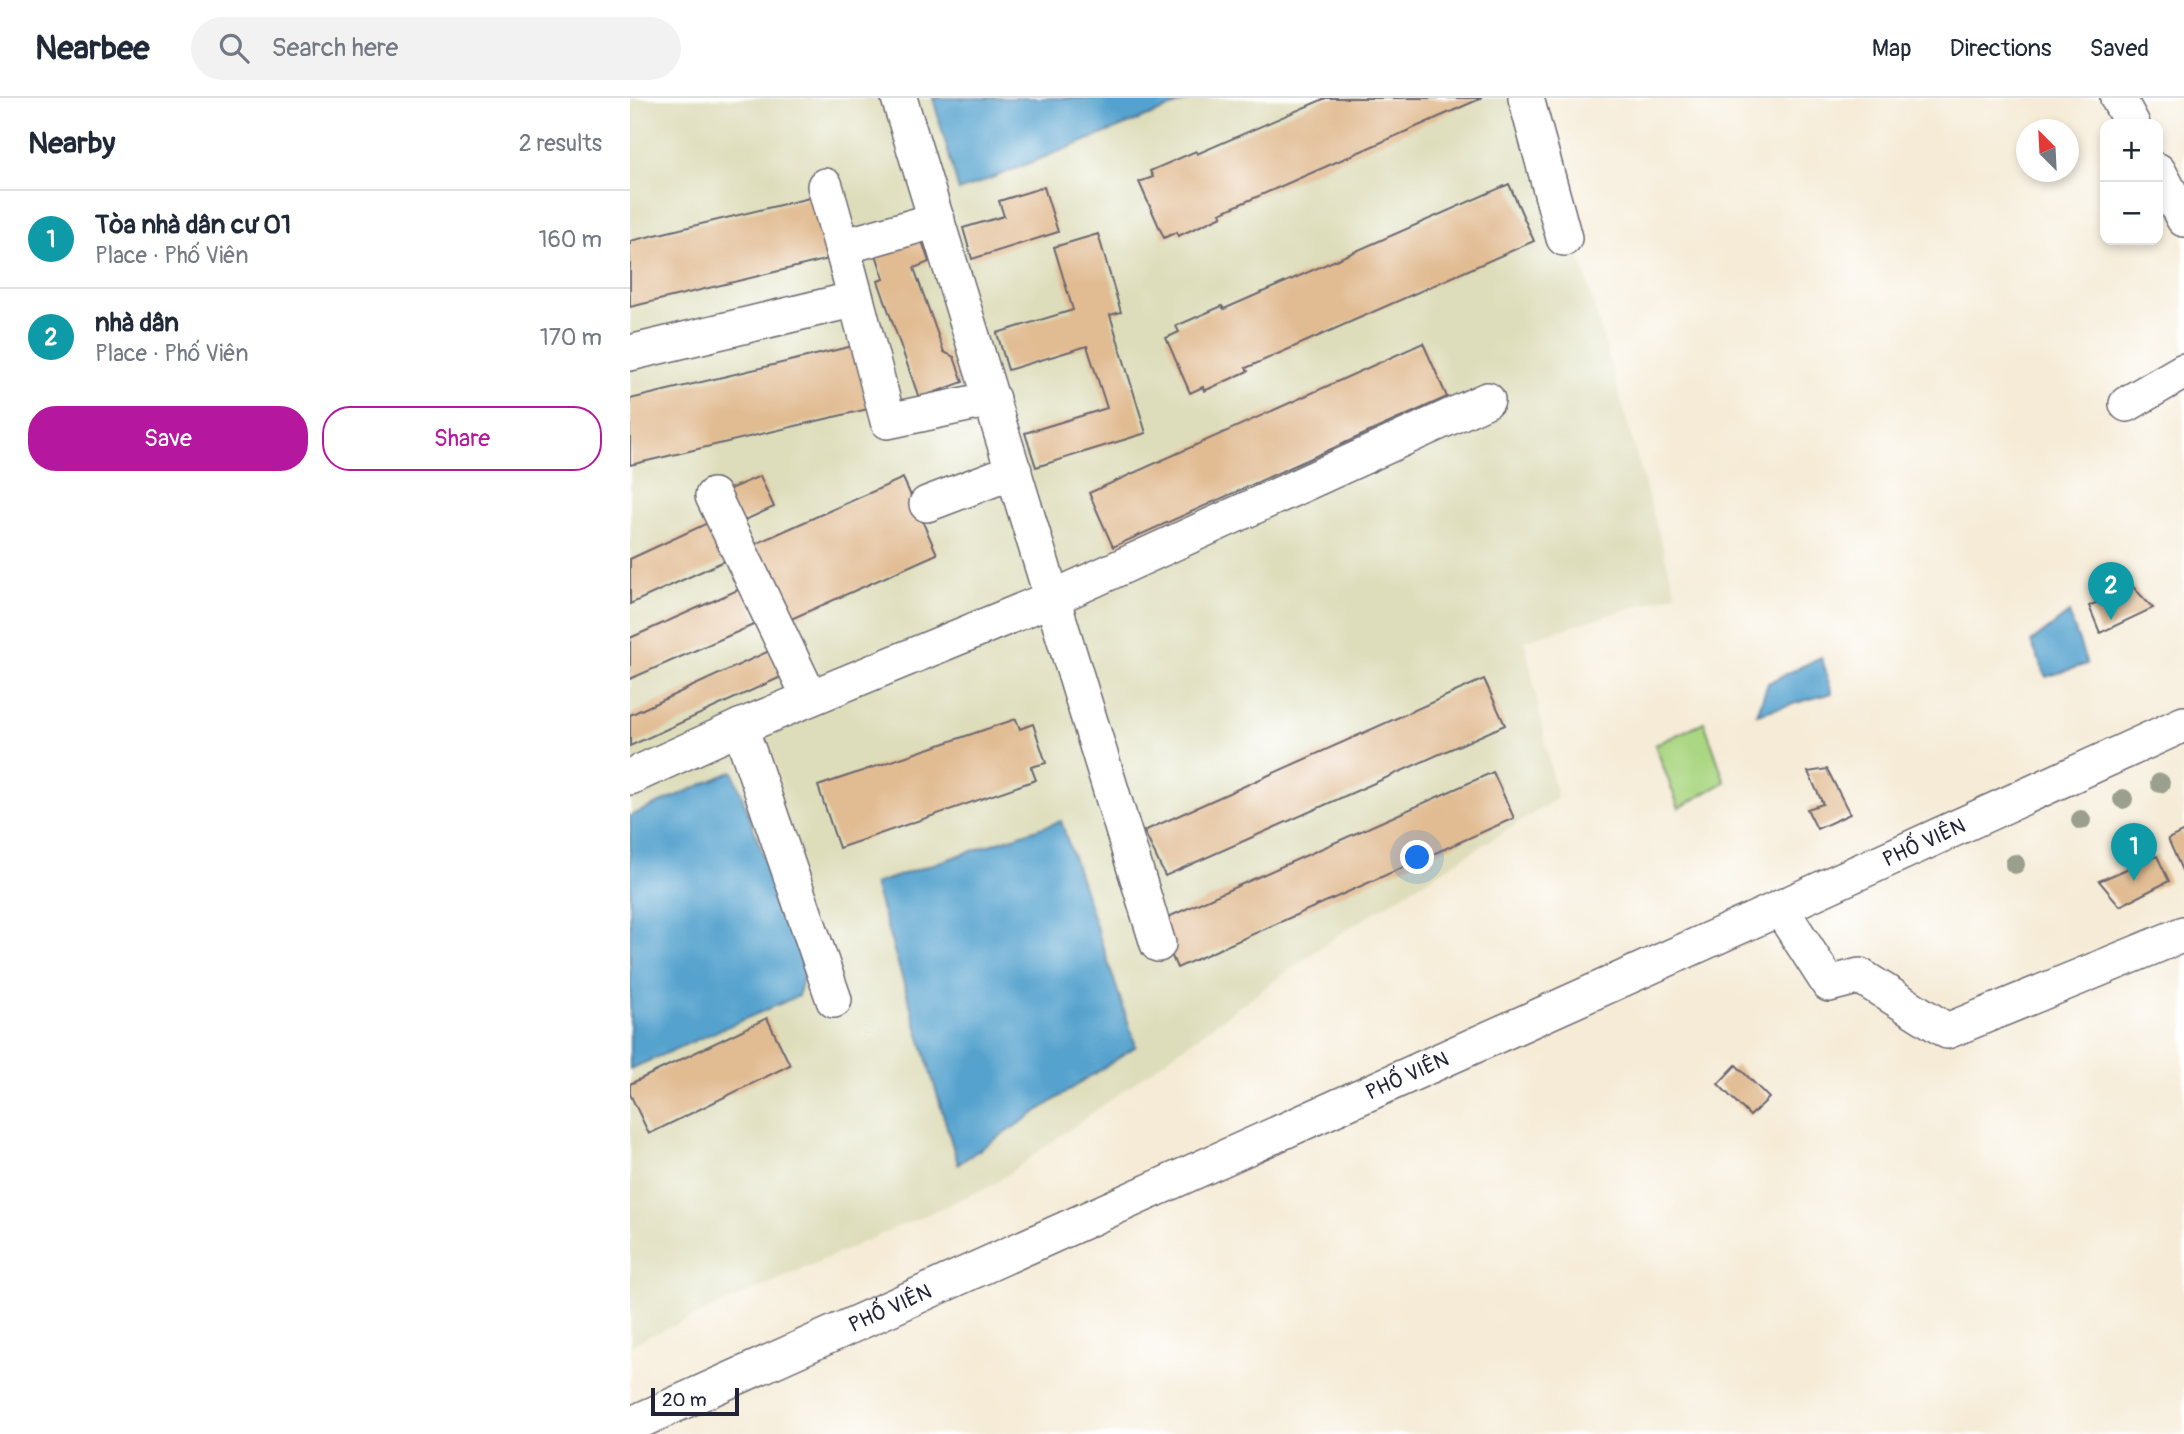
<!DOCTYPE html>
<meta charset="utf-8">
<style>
body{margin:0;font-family:Pangolin,sans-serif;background:#f2f2f3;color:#1f2937}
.controls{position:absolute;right:21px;top:21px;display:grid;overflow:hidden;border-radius:14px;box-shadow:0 4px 10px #0003}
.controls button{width:63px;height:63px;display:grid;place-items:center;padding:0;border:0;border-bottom:2px solid #e0e1e3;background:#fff;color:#1f2937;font:35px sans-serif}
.compass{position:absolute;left:1386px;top:21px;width:63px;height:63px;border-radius:50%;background:#fff;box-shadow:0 4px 10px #0003;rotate:336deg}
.scale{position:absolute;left:21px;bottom:18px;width:88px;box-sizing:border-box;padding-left:7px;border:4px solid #22223b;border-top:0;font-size:19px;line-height:24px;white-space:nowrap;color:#22223b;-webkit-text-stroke:5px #fff;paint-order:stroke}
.you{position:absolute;left:788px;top:760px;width:24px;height:24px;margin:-18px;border:5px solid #fff;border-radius:50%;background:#1a73e8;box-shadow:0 0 0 10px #1a73e833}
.badge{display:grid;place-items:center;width:46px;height:46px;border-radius:50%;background:#b5179e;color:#fff;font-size:23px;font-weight:700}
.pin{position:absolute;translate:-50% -58px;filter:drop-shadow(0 2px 4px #0008)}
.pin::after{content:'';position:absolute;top:37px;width:24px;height:21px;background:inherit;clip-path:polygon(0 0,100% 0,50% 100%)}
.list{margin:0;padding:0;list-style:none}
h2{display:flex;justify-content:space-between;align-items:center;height:91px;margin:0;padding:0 28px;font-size:30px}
h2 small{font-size:23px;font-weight:400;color:#747a83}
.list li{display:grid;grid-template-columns:46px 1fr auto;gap:21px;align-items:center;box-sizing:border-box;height:98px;padding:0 28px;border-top:2px solid #e0e1e3}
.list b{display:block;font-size:26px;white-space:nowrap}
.list p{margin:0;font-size:23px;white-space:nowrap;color:#747a83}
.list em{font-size:23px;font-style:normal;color:#747a83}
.actions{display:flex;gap:14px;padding:21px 28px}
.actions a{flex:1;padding:16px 0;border:2px solid #b5179e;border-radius:28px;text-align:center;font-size:24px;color:#b5179e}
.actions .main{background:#b5179e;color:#fff}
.icon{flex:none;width:38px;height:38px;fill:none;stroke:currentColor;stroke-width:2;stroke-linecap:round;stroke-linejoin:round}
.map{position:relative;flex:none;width:1554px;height:1336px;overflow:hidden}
header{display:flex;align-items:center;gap:42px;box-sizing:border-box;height:98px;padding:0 35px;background:#fff;border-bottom:2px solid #e0e1e3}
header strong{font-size:33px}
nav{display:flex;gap:38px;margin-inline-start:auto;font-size:24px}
.search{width:490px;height:63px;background:#f2f2f3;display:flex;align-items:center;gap:18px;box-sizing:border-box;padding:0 24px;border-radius:38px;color:#747a83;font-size:26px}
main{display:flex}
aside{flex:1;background:#fff}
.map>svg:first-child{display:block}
.built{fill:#deddbb}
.green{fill:#abd783;stroke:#667c5f;stroke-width:2}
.water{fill:#55a2ce;stroke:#3c6284;stroke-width:2}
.building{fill:#e1bb92}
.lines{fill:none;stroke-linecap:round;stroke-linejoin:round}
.minor-casing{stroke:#6c6871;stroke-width:38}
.minor{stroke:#fff;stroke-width:35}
.tree{fill:#9b9f8e}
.labels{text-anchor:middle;stroke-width:7;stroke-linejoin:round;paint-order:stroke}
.street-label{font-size:21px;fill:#22223b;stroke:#fff}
</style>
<header>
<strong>Nearbee</strong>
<div class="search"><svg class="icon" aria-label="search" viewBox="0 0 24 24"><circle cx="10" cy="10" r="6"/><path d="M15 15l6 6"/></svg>Search here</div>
<nav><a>Map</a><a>Directions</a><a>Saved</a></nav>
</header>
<main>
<aside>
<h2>Nearby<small>2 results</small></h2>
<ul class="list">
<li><span class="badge" style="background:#0f9aa8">1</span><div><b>Tòa nhà dân cư 01</b><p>Place · Phố Viên</p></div><em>160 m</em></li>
<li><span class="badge" style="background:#0f9aa8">2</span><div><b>nhà dân</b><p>Place · Phố Viên</p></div><em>170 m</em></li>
</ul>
<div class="actions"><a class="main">Save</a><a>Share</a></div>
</aside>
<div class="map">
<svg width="1554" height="1336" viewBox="0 0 1554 1336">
<rect width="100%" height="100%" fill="#fff"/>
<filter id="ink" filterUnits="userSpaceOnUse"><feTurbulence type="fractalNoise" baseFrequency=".0143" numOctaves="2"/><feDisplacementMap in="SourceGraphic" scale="14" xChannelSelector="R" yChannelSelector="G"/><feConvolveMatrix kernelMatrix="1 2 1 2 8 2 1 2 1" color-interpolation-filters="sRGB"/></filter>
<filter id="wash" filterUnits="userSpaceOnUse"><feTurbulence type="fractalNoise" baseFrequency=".00686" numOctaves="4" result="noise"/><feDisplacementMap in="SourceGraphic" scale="28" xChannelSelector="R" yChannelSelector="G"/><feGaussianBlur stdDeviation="1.57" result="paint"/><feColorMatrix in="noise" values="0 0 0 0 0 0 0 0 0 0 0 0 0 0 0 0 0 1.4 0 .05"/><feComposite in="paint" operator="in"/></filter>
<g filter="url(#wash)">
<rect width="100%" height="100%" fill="#f5ebd6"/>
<!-- built -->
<path class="built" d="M0,0h905l141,496 -151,47 32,158 -219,136 -345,250 -363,160z"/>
<!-- green -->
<path class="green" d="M1074,624l21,60 -46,26 -24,-63z"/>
<!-- water -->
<path class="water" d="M303,0h261l-235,93z
M1439,515l18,51 -41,13 -15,-35z
M1191,559l11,36 -75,21 11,-31z
M103,673l72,201 -7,24 -168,73v-253z
M431,723l75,225 -178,118 -84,-280z"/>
<g id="blocks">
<!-- building -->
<path class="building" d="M696,0h156l-262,115 2,3 -44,20 -1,-4 -13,6 -25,-56 14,-5 -3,-6 46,-20 1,3z
M879,86l25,57 -288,127 2,3 -44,20 -1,-4 -13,6 -24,-55 13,-6 -3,-6 46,-20 2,3z
M414,89l14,45 -86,27 -9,-31 41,-12 -5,-15z
M188,98l15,62 -203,49v-66z
M289,134l10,30 -15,6 30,84 10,5 9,25 -44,16 -41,-117 6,-2 -10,-31z
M468,136l23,78 -11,3 36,118 -110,34 -11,-34 82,-25 -20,-62 -79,24 -11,-37 76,-23 -19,-63z
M793,245l24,54 -334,150 -24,-54z
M223,248l15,63 -238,56v-66z
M130,378l14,31 -40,18 -14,-32z
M273,380l34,76 -148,66 -34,-76z
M84,422l17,38 -101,46v-45z
M1502,488l21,22 -53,25 -11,-27z
M112,490l16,35 -128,56v-41z
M139,553l12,26 -151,69v-31z
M854,581l21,46 -340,151 -21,-45z
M386,621l4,10 13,-5 13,39 -15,4 5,13 -197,68 -21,-62z
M1197,671l23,45 -33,15 -10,-20 16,-5 -15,-32z
M863,674l21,46 -337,150 -20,-46z
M1554,733v44l-16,-36z
M1527,758l12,25 -49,25 -21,-25z
M137,920l23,47 -141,69 -19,-40v-10z
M1106,967l33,33 -19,18 -32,-32z"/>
</g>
</g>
<g filter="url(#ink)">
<use href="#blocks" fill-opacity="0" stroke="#6c6871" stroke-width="2"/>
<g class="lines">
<!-- minor casing -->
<g class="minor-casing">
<g id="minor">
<path d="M269,0l259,846"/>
<path d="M896,0l38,140"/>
<path d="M1488,0l14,26"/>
<path d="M1528,73l26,48"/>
<path d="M195,88l17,61"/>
<path d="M226,201l32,122 104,-22"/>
<path d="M0,255l226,-54 -14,-52 95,-27"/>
<path d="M1497,306l57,-33"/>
<path d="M83,398l97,202"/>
<path d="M297,406l87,-33"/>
<path d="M110,629l94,273"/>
<path d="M0,679l110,-50 313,-129 434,-198"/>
<path d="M1150,810l49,76 31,-8 87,55 237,-97"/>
<path id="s1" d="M0,1327l1150,-517 404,-184"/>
</g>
</g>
<!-- minor -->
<use href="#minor" class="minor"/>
</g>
<!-- trees -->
<g class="tree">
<circle cx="1530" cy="685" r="10"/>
<circle cx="1493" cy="701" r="10"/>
<circle cx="1451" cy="722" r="10"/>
<circle cx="1385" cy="766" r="10"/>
</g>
</g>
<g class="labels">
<!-- street labels -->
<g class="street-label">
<text dy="7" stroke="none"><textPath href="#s1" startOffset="1419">PHỐ VIÊN</textPath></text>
<text dy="7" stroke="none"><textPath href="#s1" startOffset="852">PHỐ VIÊN</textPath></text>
<text dy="7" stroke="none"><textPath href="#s1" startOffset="285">PHỐ VIÊN</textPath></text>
</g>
</g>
</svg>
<div class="controls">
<button>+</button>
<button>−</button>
</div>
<svg class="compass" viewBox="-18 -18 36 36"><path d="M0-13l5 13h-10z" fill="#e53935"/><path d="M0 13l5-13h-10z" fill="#747a83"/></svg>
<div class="scale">20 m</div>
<div class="you"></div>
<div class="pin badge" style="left:1504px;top:783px;background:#0f9aa8">1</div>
<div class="pin badge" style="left:1481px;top:522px;background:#0f9aa8">2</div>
</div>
</main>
